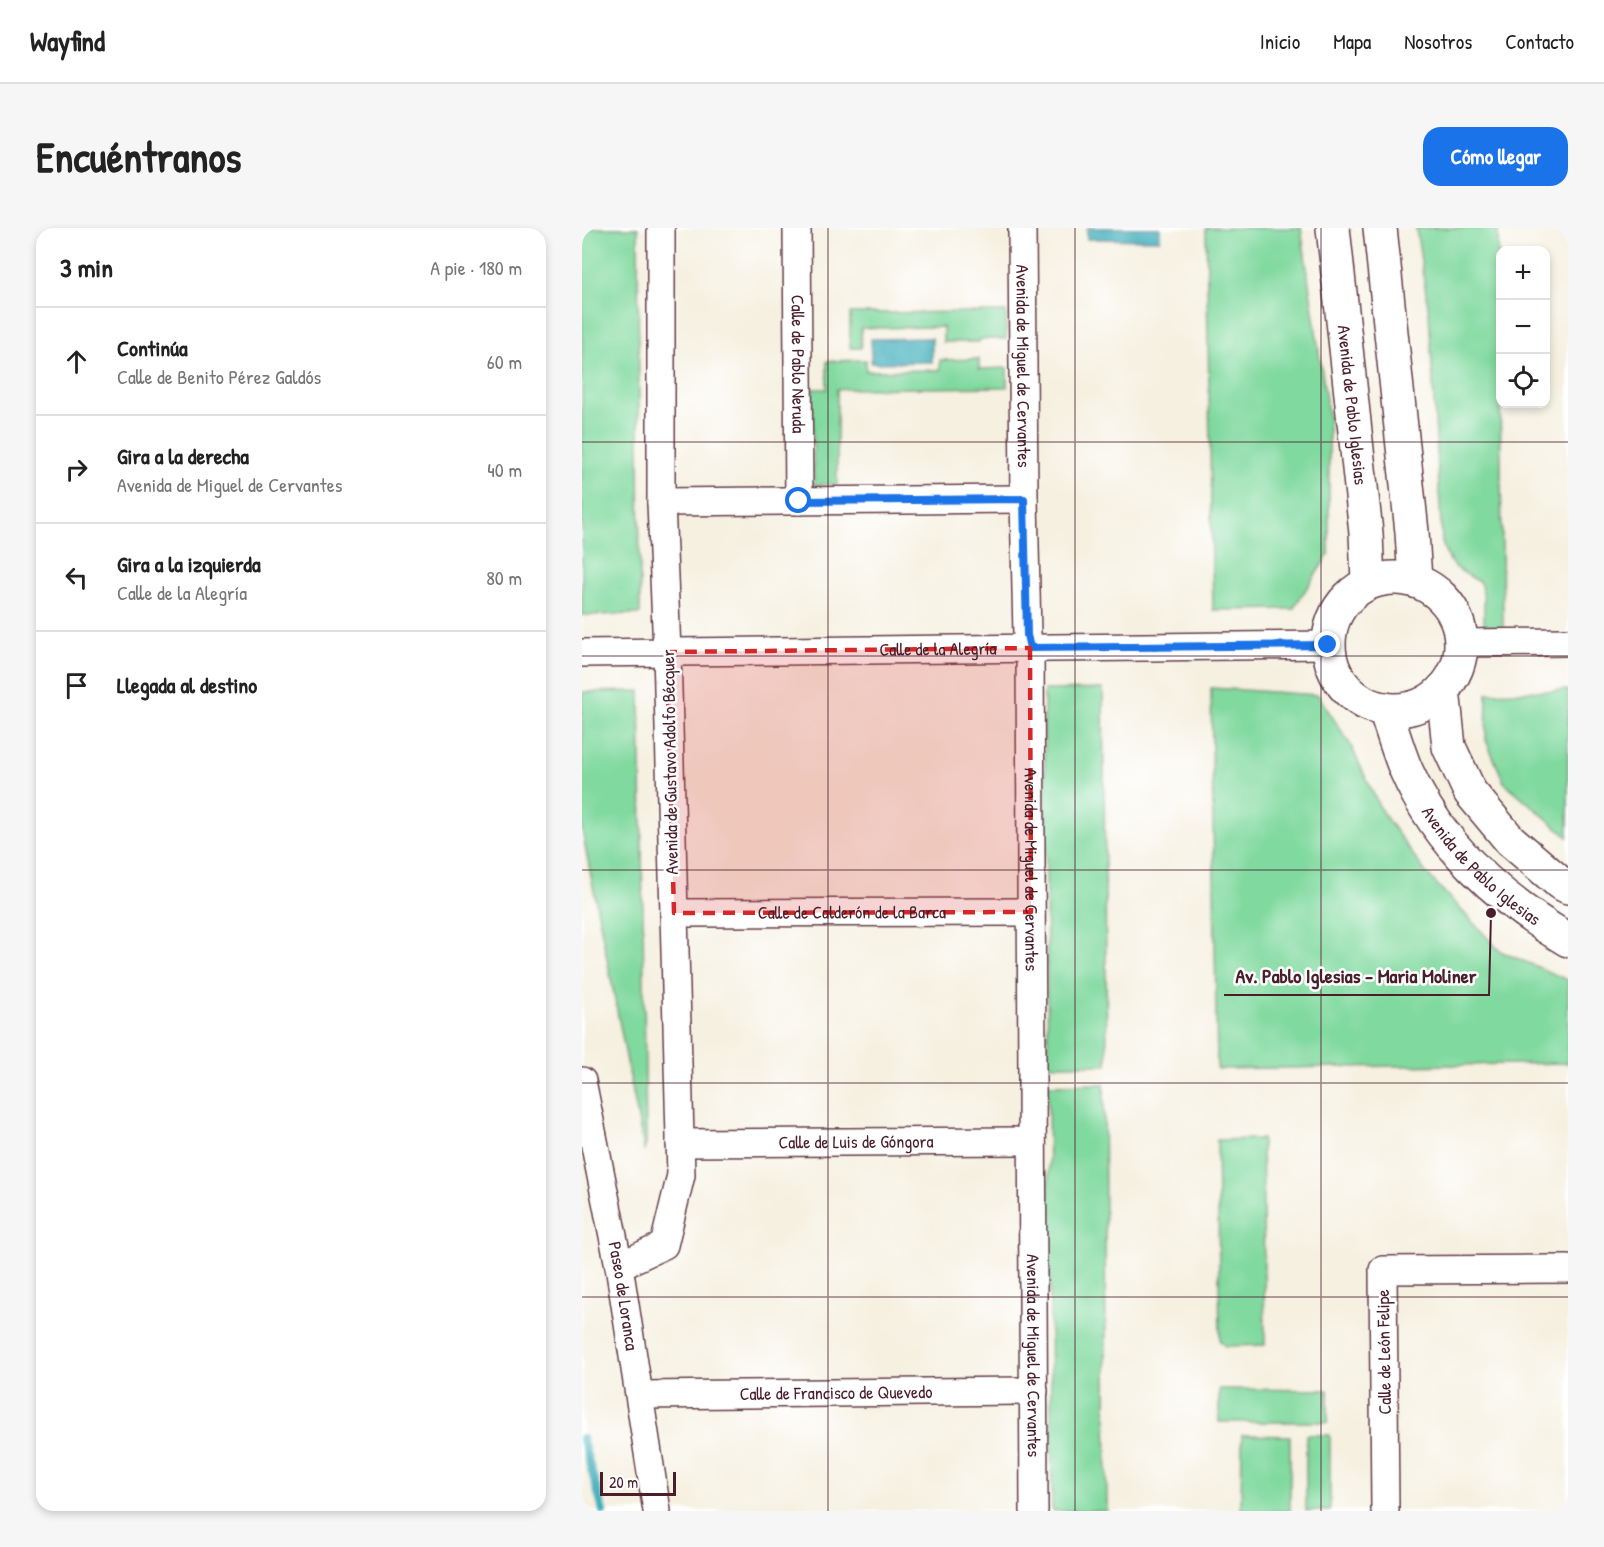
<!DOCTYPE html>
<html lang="es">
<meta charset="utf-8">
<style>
body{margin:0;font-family:"Patrick Hand",sans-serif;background:#f6f6f6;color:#222}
.controls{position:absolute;right:18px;top:18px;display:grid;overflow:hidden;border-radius:12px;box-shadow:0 3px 9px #0003}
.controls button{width:54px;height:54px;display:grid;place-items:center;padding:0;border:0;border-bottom:2px solid #e0e0e0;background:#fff;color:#222;font:30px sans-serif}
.scale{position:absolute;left:18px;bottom:15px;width:76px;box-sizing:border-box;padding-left:6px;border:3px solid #4a1f2b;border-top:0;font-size:16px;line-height:21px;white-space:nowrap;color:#4a1f2b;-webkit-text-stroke:4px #fff;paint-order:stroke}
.stop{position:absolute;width:18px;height:18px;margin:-14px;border:4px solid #1a73e8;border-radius:50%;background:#fff}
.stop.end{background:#1a73e8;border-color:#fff;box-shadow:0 2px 6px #0008}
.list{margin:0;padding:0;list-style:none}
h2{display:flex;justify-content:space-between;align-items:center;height:78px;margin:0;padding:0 24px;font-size:26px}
h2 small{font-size:20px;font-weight:400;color:#767676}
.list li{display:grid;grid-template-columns:39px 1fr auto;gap:18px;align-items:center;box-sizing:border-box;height:108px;padding:0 24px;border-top:2px solid #e0e0e0}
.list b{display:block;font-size:22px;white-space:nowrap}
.list p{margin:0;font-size:20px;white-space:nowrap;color:#767676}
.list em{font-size:20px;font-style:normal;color:#767676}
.icon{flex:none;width:33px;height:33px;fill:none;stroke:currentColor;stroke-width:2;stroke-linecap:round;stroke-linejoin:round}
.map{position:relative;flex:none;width:986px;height:1283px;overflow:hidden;border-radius:18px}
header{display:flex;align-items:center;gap:36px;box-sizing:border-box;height:84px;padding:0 30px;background:#fff;border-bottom:2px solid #e0e0e0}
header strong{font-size:28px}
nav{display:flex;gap:33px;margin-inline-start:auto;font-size:21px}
.intro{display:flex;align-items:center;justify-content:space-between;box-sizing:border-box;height:144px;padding:0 36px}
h1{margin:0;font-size:42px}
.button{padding:15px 27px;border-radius:18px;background:#1a73e8;color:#fff;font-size:21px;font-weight:700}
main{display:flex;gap:36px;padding:0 36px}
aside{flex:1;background:#fff;border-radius:18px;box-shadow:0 3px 9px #0003}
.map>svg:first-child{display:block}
.green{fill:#80d99e;stroke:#657c64;stroke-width:1.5}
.water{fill:#3faebb;stroke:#446673;stroke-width:1.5}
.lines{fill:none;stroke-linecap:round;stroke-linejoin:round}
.stream{stroke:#3faebb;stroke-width:8}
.minor-casing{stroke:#643e46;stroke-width:30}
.major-casing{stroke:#643e46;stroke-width:36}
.minor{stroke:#fff;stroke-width:27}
.major{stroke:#fff;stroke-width:33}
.route{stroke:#1a73e8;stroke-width:8}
.marked{fill:#d62828;fill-opacity:0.2;stroke:#d62828;stroke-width:4.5;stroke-dasharray:12 8;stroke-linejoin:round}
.grid{fill:none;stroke:#4a1f2b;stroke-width:1.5;stroke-opacity:0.55}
.labels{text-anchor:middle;stroke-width:5;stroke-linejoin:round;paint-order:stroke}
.street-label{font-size:18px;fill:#4a1f2b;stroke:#fff}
.leader{fill:none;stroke:#4a1f2b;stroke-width:2}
.callout-dot{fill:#4a1f2b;stroke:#fff;stroke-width:2}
.callout-label{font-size:20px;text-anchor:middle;font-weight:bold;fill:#4a1f2b;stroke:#fff;stroke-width:5;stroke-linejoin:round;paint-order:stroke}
</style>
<header>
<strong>Wayfind</strong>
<nav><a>Inicio</a><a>Mapa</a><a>Nosotros</a><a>Contacto</a></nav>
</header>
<div class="intro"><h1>Encuéntranos</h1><a class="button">Cómo llegar</a></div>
<main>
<aside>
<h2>3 min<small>A pie · 180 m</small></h2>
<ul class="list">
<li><svg class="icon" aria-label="ahead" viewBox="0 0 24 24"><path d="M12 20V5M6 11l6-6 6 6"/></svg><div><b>Continúa</b><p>Calle de Benito Pérez Galdós</p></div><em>60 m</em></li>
<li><svg class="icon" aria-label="right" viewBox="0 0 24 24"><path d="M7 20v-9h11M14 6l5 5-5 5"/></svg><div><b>Gira a la derecha</b><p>Avenida de Miguel de Cervantes</p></div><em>40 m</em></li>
<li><svg class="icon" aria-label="left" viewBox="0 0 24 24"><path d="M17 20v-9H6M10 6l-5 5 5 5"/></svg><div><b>Gira a la izquierda</b><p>Calle de la Alegría</p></div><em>80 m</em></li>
<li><svg class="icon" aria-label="arrive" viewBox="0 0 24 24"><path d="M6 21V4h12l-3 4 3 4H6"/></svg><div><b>Llegada al destino</b></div></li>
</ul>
</aside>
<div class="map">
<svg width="986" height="1283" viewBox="0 0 986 1283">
<rect width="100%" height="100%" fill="#fff"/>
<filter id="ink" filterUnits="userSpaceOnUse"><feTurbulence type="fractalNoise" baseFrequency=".0167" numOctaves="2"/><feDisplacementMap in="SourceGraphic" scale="12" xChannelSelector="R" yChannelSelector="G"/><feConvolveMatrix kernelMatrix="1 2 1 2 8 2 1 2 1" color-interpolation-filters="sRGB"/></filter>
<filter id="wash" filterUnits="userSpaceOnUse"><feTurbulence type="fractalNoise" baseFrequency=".008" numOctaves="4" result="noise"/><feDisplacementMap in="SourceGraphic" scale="24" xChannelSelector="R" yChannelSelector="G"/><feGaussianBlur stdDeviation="1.35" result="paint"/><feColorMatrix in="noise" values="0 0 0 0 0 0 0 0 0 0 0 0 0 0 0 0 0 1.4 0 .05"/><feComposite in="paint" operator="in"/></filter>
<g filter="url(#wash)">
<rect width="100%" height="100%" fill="#f5f0e0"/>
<!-- green -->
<path class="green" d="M0,0h56l2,386 -58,1z
M624,0h95l28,193v133l-36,55 -80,1z
M834,0h82l5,400h-19v-31l-4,-15c-22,-12 -31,-15 -38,-40l-13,-229z
M424,84v27h-26l-1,3h-36v-15l-82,1v20h-11v-35z
M397,131v10l28,-1v19l-170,2v95l-23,1 -2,-96h15v-28l39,-1v11l74,-1v-10z
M629,460l107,7 32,49 32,68 44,61 74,78 68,29v83l-351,6z
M521,461l4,376h-59l-4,-375z
M986,462v147l-64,-55 -18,-42 1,-47z
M58,463l6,453 -2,5 -62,-319v-138z
M522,856l3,427h-55l-4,-426z
M680,911l3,206 -40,1 -5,-5 -3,-201z
M637,1161l109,1v32h-109z
M660,1207l48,1v75h-49z
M724,1207h24v76h-24z"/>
<!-- water -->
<path class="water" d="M505,0h73v12l-73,-1z
M350,110v24l-61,1v-24z"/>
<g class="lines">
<!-- stream -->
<path class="stream" d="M0,1210l21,73"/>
</g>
</g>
<g filter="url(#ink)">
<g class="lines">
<!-- minor casing -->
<g class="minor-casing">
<g id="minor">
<path id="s1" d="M215,0l2,273"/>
<path id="s2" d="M440,0l2,271 3,136 3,13 4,863"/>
<path d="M79,274l363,-3"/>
<path d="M880,415l106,-1"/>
<path id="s3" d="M0,425l746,-8"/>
<path id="s4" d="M92,685l357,-1"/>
<path id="s5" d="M0,853l37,185 38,245"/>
<path id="s6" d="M98,915l352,-2"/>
<path d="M37,1038l45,-21 17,-70 -14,-523 -6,-150v-274"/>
<path id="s7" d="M58,1167l394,-4"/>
<path d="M803,1283l-2,-241 185,-1"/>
</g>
</g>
<!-- major casing -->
<g class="major-casing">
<g id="major">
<path id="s8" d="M751,0l33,305 2,50"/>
<path d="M798,0l32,304 3,49"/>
<circle cx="813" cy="416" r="66"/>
<path d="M861,461l6,58 21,45 40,48 50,43 8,4"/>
<path id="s9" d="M803,481c7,21 13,42 21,61 32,74 94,130 162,170"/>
</g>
</g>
<!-- minor -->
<use href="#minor" class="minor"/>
<!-- major -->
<use href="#major" class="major"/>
</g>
</g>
<g class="lines" filter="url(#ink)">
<!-- route -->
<path class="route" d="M217,273l225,-2 3,136 3,13 298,-3"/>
</g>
<!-- marked area -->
<path class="marked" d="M448,420l1,264 -357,1 -7,-261z"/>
<!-- grid -->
<path class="grid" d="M246,0v1283M493,0v1283M739,0v1283M0,214h986M0,428h986M0,642h986M0,855h986M0,1069h986"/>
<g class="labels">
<!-- street labels -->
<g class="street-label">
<text dy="6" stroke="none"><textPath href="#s1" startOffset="136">Calle de Pablo Neruda</textPath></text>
<text dy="6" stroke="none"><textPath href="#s2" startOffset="138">Avenida de Miguel de Cervantes</textPath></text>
<text dy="6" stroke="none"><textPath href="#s8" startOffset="178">Avenida de Pablo Iglesias</textPath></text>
<text dy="6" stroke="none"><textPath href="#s3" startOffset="356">Calle de la Alegría</textPath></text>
<text transform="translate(88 534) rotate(-91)" y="6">Avenida de Gustavo Adolfo Bécquer</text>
<text dy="6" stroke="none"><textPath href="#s9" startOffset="188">Avenida de Pablo Iglesias</textPath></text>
<text dy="6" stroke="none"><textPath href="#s2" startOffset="642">Avenida de Miguel de Cervantes</textPath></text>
<text dy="6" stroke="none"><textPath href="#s4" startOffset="178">Calle de Calderón de la Barca</textPath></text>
<text dy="6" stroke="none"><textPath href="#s6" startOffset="176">Calle de Luis de Góngora</textPath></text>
<text dy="6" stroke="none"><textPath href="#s5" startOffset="219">Paseo de Loranca</textPath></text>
<text transform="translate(802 1124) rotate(-91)" y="6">Calle de León Felipe</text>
<text dy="6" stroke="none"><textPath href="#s2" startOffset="1128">Avenida de Miguel de Cervantes</textPath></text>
<text dy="6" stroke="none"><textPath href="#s7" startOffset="196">Calle de Francisco de Quevedo</textPath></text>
</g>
</g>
<!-- callouts -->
<path class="leader" d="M909 685L907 767H642"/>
<circle class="callout-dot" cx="909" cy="685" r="6"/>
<g class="callout-label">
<text x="774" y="755">Av. Pablo Iglesias - Maria Moliner</text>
</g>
</svg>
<div class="controls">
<button>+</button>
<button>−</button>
<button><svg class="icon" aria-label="locate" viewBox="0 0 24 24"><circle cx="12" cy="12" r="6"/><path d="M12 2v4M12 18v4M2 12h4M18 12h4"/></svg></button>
</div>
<div class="scale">20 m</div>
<div class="stop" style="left:217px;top:273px"></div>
<div class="stop end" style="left:746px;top:417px"></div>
</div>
</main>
